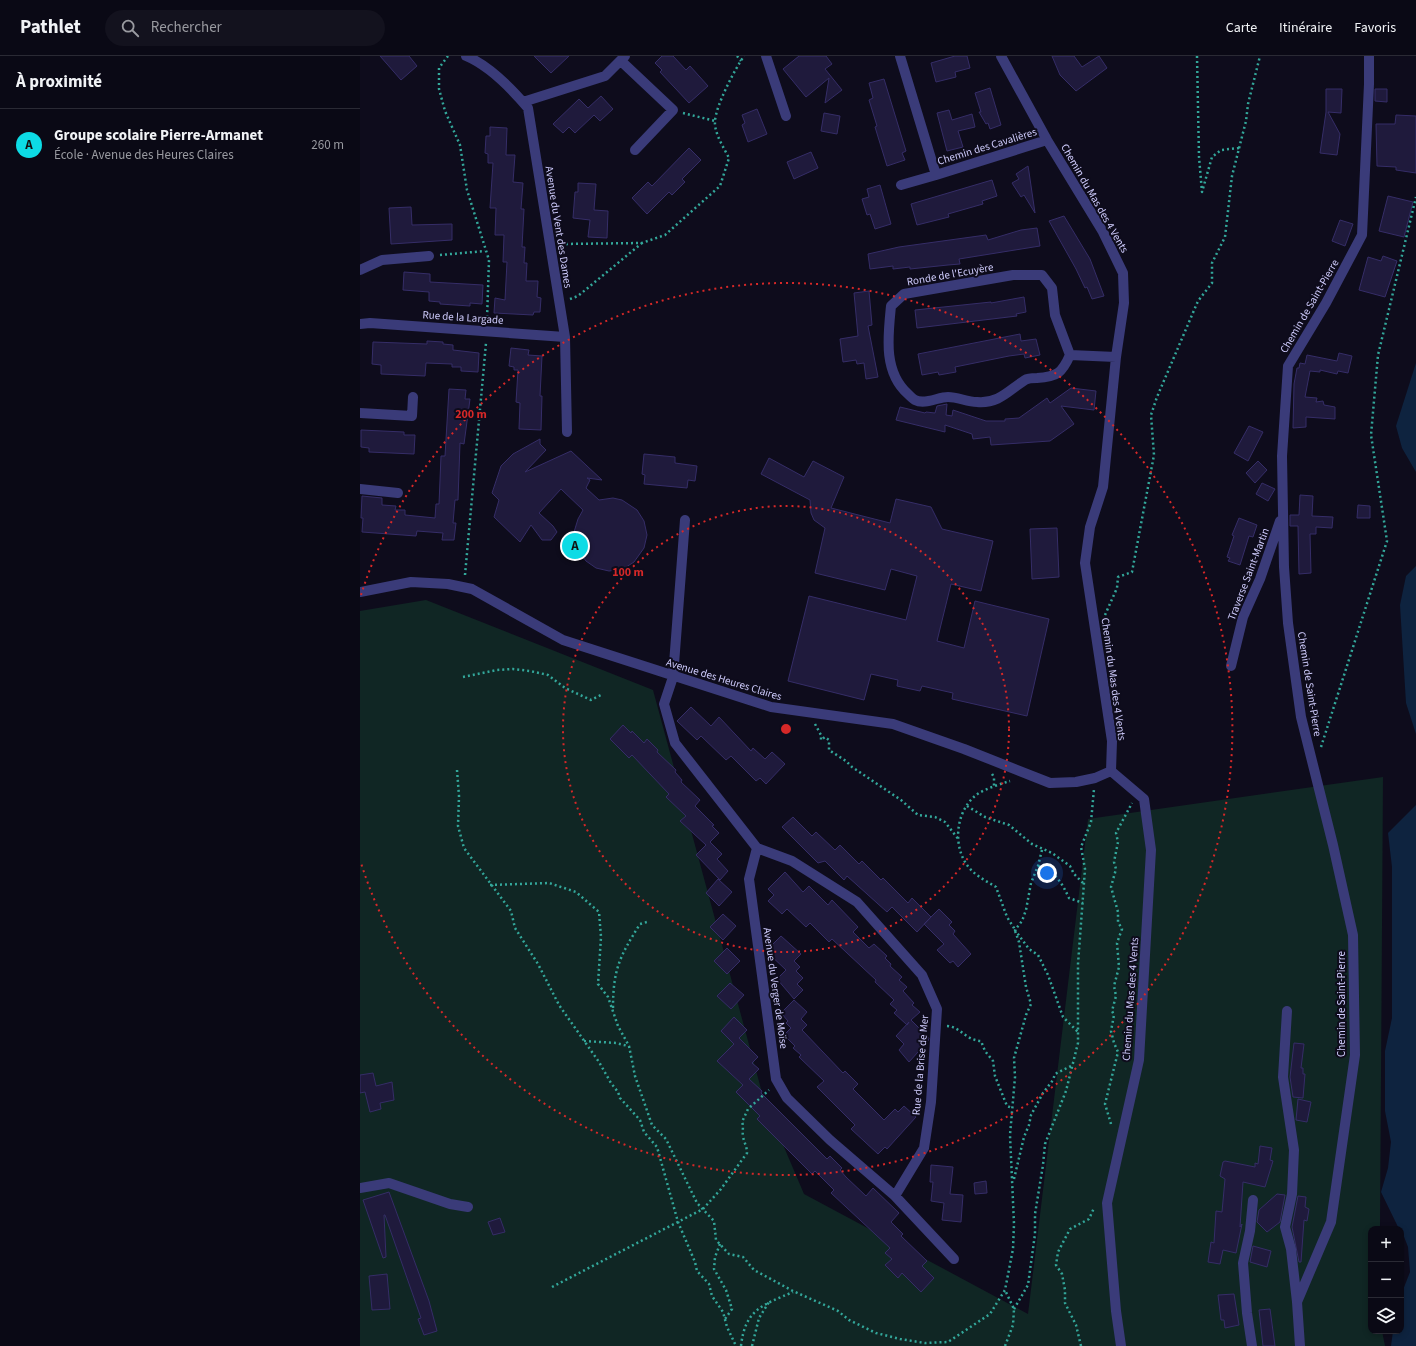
<!DOCTYPE html>
<html lang="fr">
<meta charset="utf-8">
<style>
body{margin:0;font-family:"Source Sans 3",sans-serif;background:#13121e;color:#f1f3f6}
.controls{position:absolute;right:12px;bottom:12px;display:grid;overflow:hidden;border-radius:8px;box-shadow:0 2px 6px #0003}
.controls button{width:36px;height:36px;display:grid;place-items:center;padding:0;border:0;border-bottom:1px solid #2a2a34;background:#0a0915;color:#f1f3f6;font:20px sans-serif}
.you{position:absolute;left:687px;top:817px;width:14px;height:14px;margin:-10px;border:3px solid #fff;border-radius:50%;background:#1a73e8;box-shadow:0 0 0 6px #1a73e833}
.badge{display:grid;place-items:center;width:26px;height:26px;border-radius:50%;background:#0ddbe5;color:#111;font-size:13px;font-weight:700}
.pin{position:absolute;translate:-50% -50%;border:2px solid #fff;box-shadow:0 1px 4px #0006}
.list{margin:0;padding:0;list-style:none}
h2{display:flex;justify-content:space-between;align-items:center;height:52px;margin:0;padding:0 16px;font-size:17px}
h2 small{font-size:13px;font-weight:400;color:#999aa0}
.list li{display:grid;grid-template-columns:26px 1fr auto;gap:12px;align-items:center;box-sizing:border-box;height:72px;padding:0 16px;border-top:1px solid #2a2a34}
.list b{display:block;font-size:15px;white-space:nowrap}
.list p{margin:0;font-size:13px;white-space:nowrap;color:#999aa0}
.list em{font-size:13px;font-style:normal;color:#999aa0}
.icon{flex:none;width:22px;height:22px;fill:none;stroke:currentColor;stroke-width:2;stroke-linecap:round;stroke-linejoin:round}
.map{position:relative;flex:none;width:1056px;height:1290px;overflow:hidden}
header{display:flex;align-items:center;gap:24px;box-sizing:border-box;height:56px;padding:0 20px;background:#0a0915;border-bottom:1px solid #2a2a34}
header strong{font-size:19px}
nav{display:flex;gap:22px;margin-inline-start:auto;font-size:14px}
.search{width:280px;height:36px;background:#13121e;display:flex;align-items:center;gap:10px;box-sizing:border-box;padding:0 14px;border-radius:22px;color:#999aa0;font-size:15px}
main{display:flex}
aside{flex:1;background:#0a0915}
.map>svg:first-child{display:block}
.green{fill:#102624}
.water{fill:#0e233f}
.building{fill:#1f1a3c;stroke:#352d67}
.lines{fill:none;stroke-linecap:round;stroke-linejoin:round}
.path{stroke:#33a79a;stroke-width:2.5;stroke-dasharray:2 3;stroke-linecap:butt}
.minor{stroke:#3a3b79;stroke-width:10}
.ring{fill:none;stroke:#d62828;stroke-width:2;stroke-dasharray:2 4}
.labels{text-anchor:middle;stroke-width:4;stroke-linejoin:round;paint-order:stroke}
.street-label{font-size:11px;fill:#cecbfc;stroke:#0e0c1c}
.centre{fill:#d62828;stroke:#0e0c1c;stroke-width:2}
.ring-label{font-size:12px;text-anchor:middle;font-weight:bold;fill:#d62828;stroke:#0e0c1c;stroke-width:4;stroke-linejoin:round;paint-order:stroke}
</style>
<header>
<strong>Pathlet</strong>
<div class="search"><svg class="icon" aria-label="search" viewBox="0 0 24 24"><circle cx="10" cy="10" r="6"/><path d="M15 15l6 6"/></svg>Rechercher</div>
<nav><a>Carte</a><a>Itinéraire</a><a>Favoris</a></nav>
</header>
<main>
<aside>
<h2>À proximité<small></small></h2>
<ul class="list">
<li><span class="badge">A</span><div><b>Groupe scolaire Pierre-Armanet</b><p>École · Avenue des Heures Claires</p></div><em>260 m</em></li>
</ul>
</aside>
<div class="map">
<svg width="1056" height="1290" viewBox="0 0 1056 1290">
<rect width="100%" height="100%" fill="#0e0c1c"/>
<!-- green -->
<path class="green" d="M66,544l227,90 111,410 40,94 224,120 60,-495 295,-42 -3,452h-9v102h11l3,15h-1025v-735z"/>
<!-- water -->
<path class="water" d="M1056,307v109l-14,-24 -6,-22z
M1056,510v168l-10,-31 -6,-98 6,-29z
M1056,749v541h-25l2,-15h8v-36l9,-23 -2,-25 -7,-18h-2l-18,-37 7,-24 3,-26 -6,-31v-60l7,-33v-151l-4,-34z"/>
<!-- building -->
<path class="building" d="M20,0h29l8,10 -16,14z
M174,0h35l-18,17z
M302,0h11l13,14 4,-4 18,20 -19,17 -29,-31 2,-2 -7,-7z
M439,0h27l6,8 -7,5 17,21 -17,13 4,-25 -23,19 -23,-28z
M595,0h12l3,12 -15,4 1,5 -20,5 -5,-19z
M692,0h22l8,11 17,-11 8,12 -31,23 -16,-16z
M524,23l22,72 -4,2 3,7 -18,6 -12,-39 2,-1 -8,-26 4,-2 -4,-15z
M630,32l11,37 -11,4 -2,-6 -2,1 -7,-12h2l-6,-19z
M966,33h16l-1,24 -13,-1 12,22 -3,21 -17,-2 6,-41z
M1015,33h12v13l-12,-1z
M241,40l12,13 -13,12 -6,-6 -19,18 -6,-6 -6,6 -10,-9 26,-25 9,9z
M397,53l10,25 -19,8 -6,-17 3,-2 -3,-8z
M589,54l3,10 20,-6 3,13 -17,4 5,16 -16,4 -10,-38z
M464,57l16,3 -3,18 -16,-3z
M1036,59l20,1v57l-20,-3v-3l-19,-1 -1,-42h19z
M130,71l17,1 -1,27h9l-2,27 10,1 -2,26h3l-2,38h3l-1,16h3l-1,18h12l-1,16 4,1 -1,14h-6l-1,3 -39,-2 1,-15 10,2 2,-38h-4l1,-27h-9l1,-27h-6l3,-45h-5v-9l-3,-1 1,-17h4z
M329,92l12,12 -19,19 3,3 -13,13 -3,-3 -22,22 -15,-16 16,-16 4,4z
M451,96l7,16 -24,11 -7,-17z
M668,110l1,6 6,41 -11,-18 -3,2 -9,-14 7,-4 -3,-5z
M632,124l5,16 -15,5 1,3 -35,10 1,3 -32,8 -6,-21z
M218,127l18,1 -2,26 14,1 -1,27 -19,-1 2,-17 -17,-2 2,-26h3z
M520,129l11,39 -16,5 -5,-15 -3,1 -5,-16 7,-2 -2,-8z
M1028,140l25,6 -9,35 -25,-6z
M51,151l1,18 40,-1v16l-61,4 -2,-36z
M704,160l26,43 14,37 -12,3 -5,-12 -2,1 -9,-19 -27,-48z
M980,164l13,4 -8,22 -13,-5z
M677,172l3,18 -81,13 1,5 -12,1 -38,4v-2l-17,2v-3l-23,3 -2,-15 31,-7 87,-12 2,5 33,-10z
M1023,200l14,5 -12,36 -26,-7 9,-33 13,4z
M44,216l26,2v8l53,3 -1,19 -12,-1v3l-30,-2v-2l-11,-1v-9l-26,-2z
M509,235l3,34 -4,1 10,51 -12,2 -2,-16 -7,1 -1,-4 -13,2 -3,-23 18,-3 -4,-43z
M664,241l2,15 -10,2 1,2 -100,12 -2,-18 76,-8v1z
M660,278l1,7 15,-2 4,16 -15,3 -1,-4 -15,2 -54,11 1,5 -17,3 -1,-3 -16,3 -4,-21z
M67,285l16,1v2l10,1v5l26,3 -1,19 -17,-1v-4h-9v-3l-26,-1 -1,13 -44,-2v-9l-9,-1 1,-22 54,2z
M151,292l18,2 -1,5 14,1 -2,40h2l-1,34 -22,-1 1,-26 -4,-1 2,-32h-4v-3l-5,-1z
M979,297l13,3 -4,17 -10,-2 -1,3 -17,-4v2l-10,-1 -5,26 12,1 -1,4 7,-1 1,4 11,2v12l-29,-2v10l-13,1 1,-44 3,-16h2l1,-5 5,1 2,-9 30,6z
M711,332l25,3 -2,19 -33,-4 13,18 -24,17 -59,4 -1,-8 -17,2 -1,-5 -27,-9v7l-49,-12 4,-13 25,6 1,-1 9,1 2,-7 10,-2 -1,11 6,1 1,-6 33,11h19v-2l14,-1 28,-20 3,5z
M89,333l17,1 -1,9h5l-6,45 -4,-1 -2,57h-3l-2,23h3l-2,17h-12l1,-7 -26,-2 -1,5 -54,-4 1,-14h-2l1,-22 20,2v7l14,1 -1,4h10v5l30,3 1,-14h3l2,-48h4z
M889,370l14,6 -15,29 -14,-8z
M1,374l43,2v3h11l-1,19 -45,-2v-4l-8,-1z
M180,383v5l6,6 -21,22 46,-21 31,29 -15,-2 3,2 -4,8 13,12 14,-2 9,2 15,10 7,11 3,14 -3,13 -10,14 -11,7 -14,2 -13,-3 -10,-7 -8,-11 -4,-18 4,-13 5,-9 -22,-21 -22,24 14,13 4,6 -6,8h-9l-11,-15 -11,17 -26,-25 5,-17 -7,-7 9,-27 12,-12z
M284,398l31,3v6l22,3 -2,15 -7,-1 -1,8 -43,-4 1,-9 -3,-1z
M409,402l35,19 9,-16 31,16 -13,31 59,15 6,-24 35,8 11,22 51,12 -12,50 -30,-7 -14,57 27,7 11,-47 74,18 -22,97 -75,-17 1,-6 -31,-7 -2,5 -23,-5 1,-6 -27,-6 -7,26 -76,-19 21,-85 97,24 11,-44 -26,-7 -6,21 -70,-17 10,-45 -11,-8 -3,-7 -1,-13 -49,-26z
M898,405l9,9 -12,13 -9,-10z
M902,427l13,6 -7,12 -12,-7z
M940,439l13,1 -1,20 21,1 -1,11 -16,-1v7h-6l1,39 -12,1 -1,-48h-8v-11h9z
M998,449l12,1v12h-13z
M879,462l18,7 -4,12 -4,-1 -9,29 -12,-4 2,-3 -3,-1 7,-21 -2,-1z
M697,472l2,49 -27,2 -2,-50z
M331,651l20,19 8,-9 32,34 2,-3 12,11 7,-7 13,12 -19,20 -6,-6 -4,3 -25,-25 -5,4 -25,-24 -4,4 -20,-19z
M263,669l8,8 1,-2 12,12 3,-4 11,11 -1,2 19,18 -1,2 7,8 -1,2 19,18 -5,6 19,19 -2,1 7,7 -9,9 12,12 -5,5 11,12 -8,9 -24,-25 10,-10 -26,-24 6,-5 -20,-19 3,-3 -37,-39 -3,3 -19,-19z
M433,761l19,19 4,-4 19,18 5,-5 19,19 3,-3 19,19 2,-2 25,25 4,-5 19,19 -14,15 -25,-25 -5,5 -40,-36 -3,4 -19,-19 -7,2 -36,-36z
M425,816l18,20 6,-6 19,19 4,-5 26,27 -5,5 16,16 5,-4 13,12 -2,2 6,6 -1,2 12,11 -3,3 8,7 -4,4 11,12 -2,2 8,7 -9,8 18,18 -1,3 -19,21 -10,-12 5,-6 -8,-8 13,-14 -2,3 -13,-12 3,-3 -7,-6 4,-4 -19,-18 1,-2 -44,-41 -3,3 -19,-19 -4,4 -19,-18 -5,5 -14,-13 6,-6 -6,-6z
M358,823l14,13 -13,14 -13,-13z
M579,853l13,13 -3,3 6,6 -2,3 18,20 -13,13 -5,-6 -3,2 -13,-13 7,-6 -20,-20z
M363,858l13,12 -13,14 -13,-13z
M421,880l20,18 -7,7 6,6 -4,4 7,7 -6,6 6,6 -9,9 -17,-20 9,-9 -20,-19z
M367,892l13,13 -13,13 -13,-13z
M370,927l14,12 -13,14 -14,-13z
M434,944l13,12 -6,7 6,6 -5,5 41,43 2,-2 13,13 -5,5 31,31 11,-11 3,3 6,-6 12,11 -29,32 -2,-2 -7,7 -27,-25 4,-4 -38,-38 7,-6 -25,-24 2,-2 -8,-7 2,-2 -11,-11 7,-7 -5,-5 2,-2 -7,-8z
M374,961l13,13 -8,8 19,19 -6,6 7,6 -10,10 13,12 -1,2 66,66 3,-3 12,12 -2,2 6,7 20,19 7,-8 26,25 -8,9 12,12 -2,2 26,25 -5,5 12,12 -13,14 -19,-19 -4,5 -13,-13 7,-6 -7,-6 5,-5 -59,-55 3,-3 -19,-19 -3,3 -55,-55 3,-3 -24,-24 7,-7 -26,-24 17,-17 -13,-13z
M934,987l10,1 -3,24h2v6h2l-2,24 -10,-1 -3,-20z
M13,1017l3,13 16,-4 2,18 -14,3 1,6 -11,3 -5,-20 -5,1v-18z
M938,1043l13,3 -4,20 -11,-2z
M900,1090l12,2 -2,12 3,1 -8,26 -22,-5 -3,45 2,-3 -6,29 -13,-3 -3,14 -12,-2 3,-20 3,1 2,-32 6,1 3,-33 -5,-3 3,-14 2,-1 30,6v-4l3,1z
M571,1109l22,2 -3,27 13,1 -2,27 -19,-2 2,-17 -13,-2 2,-19h-3z
M626,1125l1,12 -12,1 -1,-11z
M29,1136l40,109 8,30 -13,4 -6,-16 3,-1 -36,-103h-1l2,42 -3,1 -20,-58z
M917,1138l8,1 -5,27 -13,10 -10,-10 2,-12z
M938,1140l8,1 -1,10 4,2 -2,12 -3,-1 -3,42h-2l-7,-35z
M140,1162l5,14 -12,3 -5,-13z
M893,1190l18,5 -4,16 -17,-5z
M27,1218l3,35 -18,1 -3,-34z
M874,1238l5,31 -14,3 -1,-8h-3l-3,-25z
M910,1253l5,37h-12l-4,-36z"/>
<g class="lines">
<!-- path -->
<path class="path" d="M88,0l-9,12v21l6,22 15,34 7,45 22,70 -2,60
M377,0l4,5
M837,0l2,101 3,35 10,-35 9,-7 18,-2
M323,57l32,8
M201,188l81,-1 23,-8 55,-49 9,-28c-5,-10 -15,-25 -14,-37 1,-16 20,-52 29,-65
M80,199l45,-4
M210,243l8,-3 64,-53
M105,519l21,-232
M745,559l12,-27 1,-11 14,-5 22,-117 -3,-40 6,-18 41,-96 14,-18v-20l13,-26 7,-61 14,-55 2,-17 12,-48
M103,621l34,-7 16,-1 17,2 18,4 17,13 26,12 10,-5
M455,668l6,11v5l4,-3 4,3v10l17,11 6,6 49,33 17,15 17,2 10,5 14,18
M961,691l66,-206 -16,-106 7,-80 38,-158
M97,714l2,26 -1,30 6,22 47,63 4,17 23,36 21,41 40,57 12,21 7,9 2,6 20,22 4,12 13,15 21,75 17,40 2,9 12,13 3,12 11,16 4,15 9,19
M632,718l2,3v9
M607,750l18,11 24,8 23,19 20,9 18,13 4,8 10,10
M682,794l-4,16 -7,17 -5,27 -4,11 -7,9 14,19 9,6 10,20 15,42 15,15
M678,810c17,5 24,17 31,32l14,5
M130,829l59,-2 27,9 23,20 2,25 -3,47 10,13 10,29 11,20 6,30 17,49 14,14 31,64 17,18 2,19 13,14 14,3 11,13 39,21 45,20 11,9 27,13 24,6 25,4 23,-1 42,-28 15,-24 8,-41 1,-25 -4,-89 5,-58 -1,-19 12,-43 5,-11 -5,-17 -7,-45 -5,-14 -7,-11 -11,-30c-10,-6 -22,-12 -29,-22 -15,-21 -11,-57 12,-72 9,-5 21,-9 31,-12
M253,952c0,-39 7,-52 27,-84l7,-2
M587,970c14,1 18,14 34,15l4,10 8,10 2,15 12,30 5,2
M224,985l32,2 12,3
M751,1068l-6,-20 13,-52 -4,-9 -3,-12 3,-16 -2,-4 4,-15 -2,-10 5,-19 -2,-24 5,-14 -4,-7v-10l-7,-25 5,-18 -2,-7 4,-20 -2,-9 16,-30
M654,1123l10,-42 5,-12 2,-10 12,-22 10,-13 2,-6 18,-9
M360,1188l-5,13 -1,12 12,21 6,19 -7,10
M192,1231l151,-78 18,-20 26,-36c0,-7 -3,-10 -4,-17 -1,-5 1,-9 -1,-14l6,-13 21,-19
M654,1253l14,-24 7,-51v-20l8,-49 2,-21 21,-53 12,-48v-79l7,-95 -4,-22 10,-25 3,-33
M381,1290c4,-37 22,-41 52,-54
M392,1290l7,-28 10,-16
M645,1290l8,-21 1,-16 -9,-19
M721,1290l-5,-21 -11,-22v-13l-3,-16 -6,-9 2,-13 12,-23 19,-10 5,-11"/>
<!-- minor -->
<path class="minor" d="M106,0c24,10 45,32 62,52l37,229 2,95
M406,0l20,60
M540,0l36,119 111,-35
M641,0l46,84 56,92 20,41 1,30 -8,54 -13,130 -13,40 -5,36 27,178 -1,30
M261,5l52,49 -38,40
M163,46l82,-26 20,-20
M541,129l35,-10
M0,214l22,-10 47,-4
M0,268l10,-1 195,14
M710,299c-8,18 -13,22 -33,23 -4,0 -9,0 -12,2 -16,10 -26,24 -48,22 -10,0 -19,-5 -29,-5 -10,0 -23,8 -33,3 -2,-1 -5,-4 -7,-6 -25,-22 -20,-58 -17,-88l13,-12 109,-19h29l10,13 3,27 15,40 46,2
M0,357l52,3 1,-19
M0,433l38,4
M325,464l-12,157 -9,27 11,39 82,105 -8,31 27,200 11,19 43,42 65,56 59,63
M0,536l51,-10 37,2 24,5 91,51 208,67 122,17 71,25 86,34 26,-1 19,-4 16,-7
M871,610l12,-49 17,-38 20,-58
M751,715l33,28 7,51 -12,210 -32,143 9,108 5,35
M397,792l35,13 65,41 65,73 15,34 -6,93 -7,46 -29,48
M927,955l-4,66 11,73 -2,44 -7,33 6,22 6,53
M0,1132l29,-5 61,21 18,3
M892,1290l-5,-33 -4,-50 7,-32 3,-31
M940,1290l-3,-44 34,-80 24,-167 -2,-120 -20,-90 -32,-128 -13,-94 -4,-56 -2,-111 6,-90 38,-63 36,-68 7,-151v-28"/>
</g>
<!-- distance rings -->
<g class="ring">
<circle cx="426" cy="673" r="223"/>
<path d="M1 539A446 446 0 1 1 1 807"/>
</g>
<g class="labels">
<!-- street labels -->
<g class="street-label">
<text transform="translate(627 90) rotate(-17)" y="4">Chemin des Cavalières</text>
<text transform="translate(735 142) rotate(60)" y="4">Chemin du Mas des 4 Vents</text>
<text transform="translate(199 171) rotate(81)" y="4">Avenue du Vent des Dames</text>
<text transform="translate(590 218) rotate(-10)" y="4">Ronde de l'Ecuyère</text>
<text transform="translate(949 250) rotate(-60)" y="4">Chemin de Saint-Pierre</text>
<text transform="translate(103 261) rotate(4)" y="4">Rue de la Largade</text>
<text transform="translate(888 518) rotate(-69)" y="4">Traverse Saint-Martin</text>
<text transform="translate(364 623) rotate(17)" y="4">Avenue des Heures Claires</text>
<text transform="translate(754 623) rotate(82)" y="4">Chemin du Mas des 4 Vents</text>
<text transform="translate(950 628) rotate(81)" y="4">Chemin de Saint-Pierre</text>
<text transform="translate(416 932) rotate(82)" y="4">Avenue du Verger de Moïse</text>
<text transform="translate(770 943) rotate(-86)" y="4">Chemin du Mas des 4 Vents</text>
<text transform="translate(981 948) rotate(-90)" y="4">Chemin de Saint-Pierre</text>
<text transform="translate(560 1009) rotate(-85)" y="4">Rue de la Brise de Mer</text>
</g>
</g>
<circle cx="426" cy="673" r="6" class="centre"/>
<g class="ring-label">
<text x="111" y="362">200 m</text>
<text x="268" y="520">100 m</text>
</g>
</svg>
<div class="controls">
<button>+</button>
<button>−</button>
<button><svg class="icon" aria-label="layers" viewBox="0 0 24 24"><path d="M12 4l9 5-9 5-9-5zM3 14l9 5 9-5"/></svg></button>
</div>
<div class="you"></div>
<div class="pin badge" style="left:215px;top:490px">A</div>
</div>
</main>
